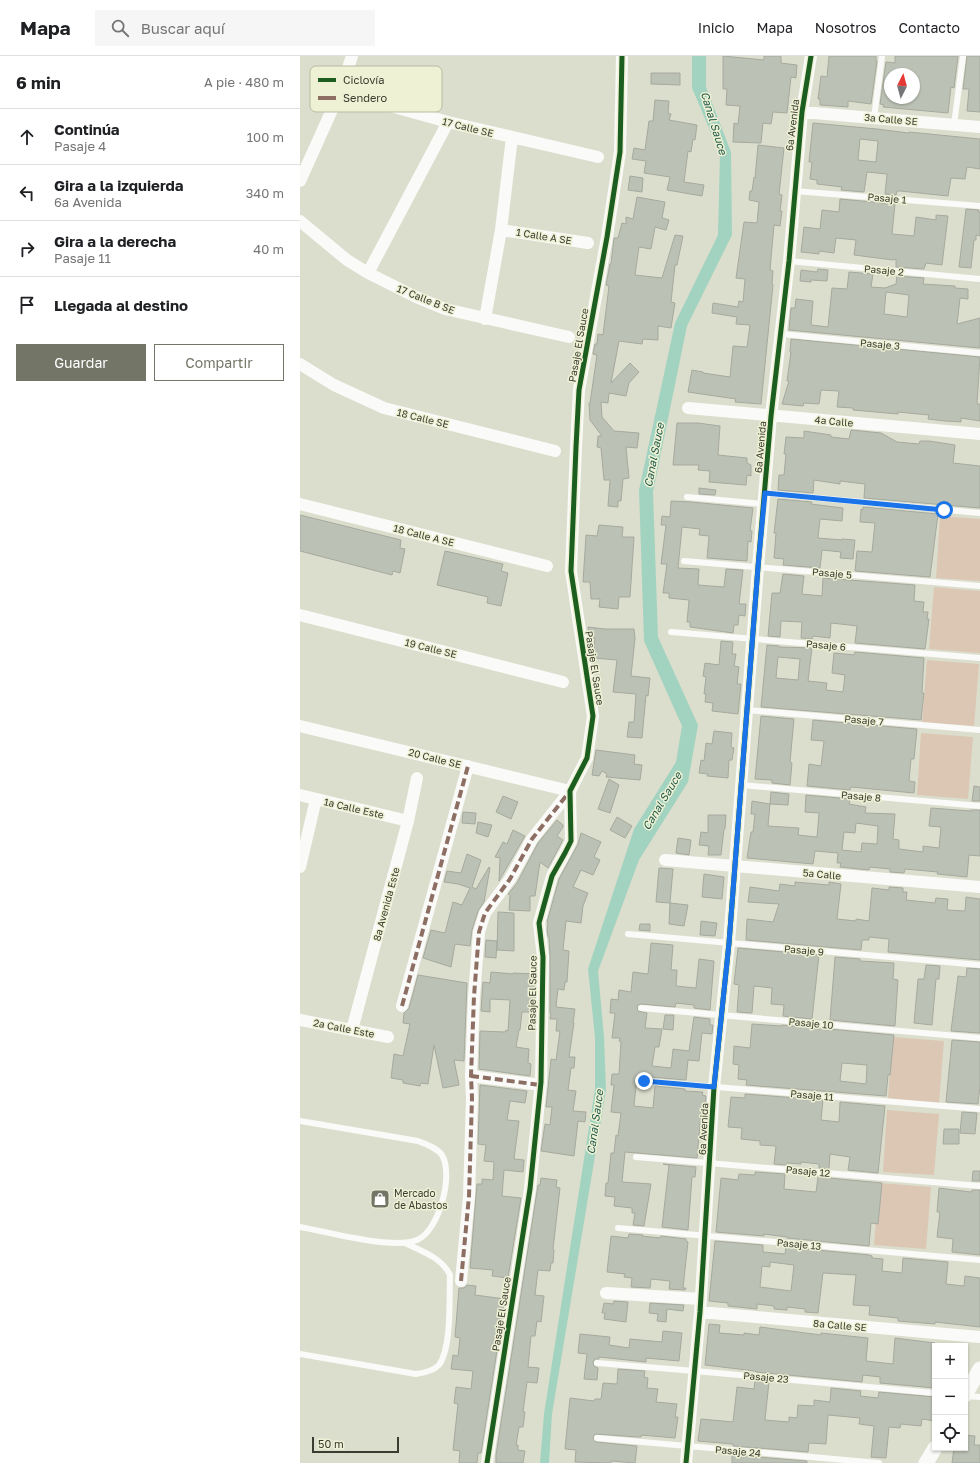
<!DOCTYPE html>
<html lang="es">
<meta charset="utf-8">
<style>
body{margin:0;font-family:"Golos Text",sans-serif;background:#f6f6f6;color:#202124}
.controls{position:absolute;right:12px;bottom:12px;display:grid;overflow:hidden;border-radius:0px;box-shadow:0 1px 3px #0004}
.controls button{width:36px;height:36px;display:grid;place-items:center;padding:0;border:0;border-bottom:1px solid #e0e0e0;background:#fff;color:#202124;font:20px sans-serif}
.compass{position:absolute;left:584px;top:12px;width:36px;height:36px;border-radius:50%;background:#fff;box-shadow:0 1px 3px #0004;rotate:6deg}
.scale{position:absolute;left:12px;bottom:10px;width:87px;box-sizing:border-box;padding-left:4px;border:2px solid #3b3c30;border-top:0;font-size:11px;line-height:14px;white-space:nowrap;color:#3b3c30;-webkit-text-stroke:3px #eef1d4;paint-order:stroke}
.stop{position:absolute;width:12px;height:12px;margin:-9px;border:3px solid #1a73e8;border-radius:50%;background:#fff}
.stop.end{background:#1a73e8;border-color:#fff;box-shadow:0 1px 4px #0008}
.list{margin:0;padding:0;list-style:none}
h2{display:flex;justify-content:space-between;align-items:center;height:52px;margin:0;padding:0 16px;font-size:17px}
h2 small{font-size:13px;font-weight:400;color:#757577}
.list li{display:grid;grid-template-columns:26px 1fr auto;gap:12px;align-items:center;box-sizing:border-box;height:56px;padding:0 16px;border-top:1px solid #e0e0e0}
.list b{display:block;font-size:15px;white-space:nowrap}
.list p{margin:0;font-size:13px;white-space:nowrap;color:#757577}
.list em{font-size:13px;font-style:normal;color:#757577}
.actions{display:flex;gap:8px;padding:12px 16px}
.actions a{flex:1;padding:9px 0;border:1px solid #737567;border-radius:0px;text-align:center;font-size:14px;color:#737567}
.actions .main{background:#737567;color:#fff}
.icon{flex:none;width:22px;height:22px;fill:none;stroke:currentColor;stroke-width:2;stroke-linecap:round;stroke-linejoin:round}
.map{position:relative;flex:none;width:680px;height:1407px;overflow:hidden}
header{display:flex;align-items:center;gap:24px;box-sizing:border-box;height:56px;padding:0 20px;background:#fff;border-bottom:1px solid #e0e0e0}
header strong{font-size:19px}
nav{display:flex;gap:22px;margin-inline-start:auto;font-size:14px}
.search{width:280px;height:36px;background:#f6f6f6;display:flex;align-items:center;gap:10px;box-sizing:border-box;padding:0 14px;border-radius:0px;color:#757577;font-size:15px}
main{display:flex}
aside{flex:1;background:#fff}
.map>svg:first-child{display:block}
.green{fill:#dbc7b4}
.water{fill:#a2d3c0}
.building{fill:#bcc1b5;stroke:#a6aa9e;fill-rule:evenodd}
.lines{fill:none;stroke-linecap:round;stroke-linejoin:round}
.service{stroke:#fafaf8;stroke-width:6}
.minor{stroke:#fafaf8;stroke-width:12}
.tertiary{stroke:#fafaf8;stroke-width:15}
.quiet{stroke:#8d6e63;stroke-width:4;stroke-dasharray:8 4;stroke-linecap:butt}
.cycleway-casing{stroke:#eef1d4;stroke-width:8}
.cycleway{stroke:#1b5e20;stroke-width:5}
.route{stroke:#1a73e8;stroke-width:5}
.labels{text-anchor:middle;stroke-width:3;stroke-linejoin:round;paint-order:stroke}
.street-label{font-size:10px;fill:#3b3c30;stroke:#eef1d4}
.poi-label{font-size:10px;fill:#3b3c30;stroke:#eef1d4;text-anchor:start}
.water-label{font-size:11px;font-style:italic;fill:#225a4c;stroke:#eef1d4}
.key{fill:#eef1d4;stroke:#b8bba3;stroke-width:1}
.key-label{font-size:11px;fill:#3b3c30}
</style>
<header>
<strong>Mapa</strong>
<div class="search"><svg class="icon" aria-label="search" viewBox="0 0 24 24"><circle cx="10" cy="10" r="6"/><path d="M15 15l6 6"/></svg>Buscar aquí</div>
<nav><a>Inicio</a><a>Mapa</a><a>Nosotros</a><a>Contacto</a></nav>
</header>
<main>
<aside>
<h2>6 min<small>A pie · 480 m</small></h2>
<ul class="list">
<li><svg class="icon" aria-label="ahead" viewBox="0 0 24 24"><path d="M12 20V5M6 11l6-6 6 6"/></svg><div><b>Continúa</b><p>Pasaje 4</p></div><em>100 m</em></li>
<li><svg class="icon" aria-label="left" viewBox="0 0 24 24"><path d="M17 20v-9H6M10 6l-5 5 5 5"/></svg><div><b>Gira a la izquierda</b><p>6a Avenida</p></div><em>340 m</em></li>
<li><svg class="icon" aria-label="right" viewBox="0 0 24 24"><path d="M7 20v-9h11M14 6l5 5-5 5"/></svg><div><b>Gira a la derecha</b><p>Pasaje 11</p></div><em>40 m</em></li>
<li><svg class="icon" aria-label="arrive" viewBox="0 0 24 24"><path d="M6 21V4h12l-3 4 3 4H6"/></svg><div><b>Llegada al destino</b></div></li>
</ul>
<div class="actions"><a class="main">Guardar</a><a>Compartir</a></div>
</aside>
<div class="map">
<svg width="680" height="1407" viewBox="0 0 680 1407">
<rect width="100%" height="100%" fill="#dcdecd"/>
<!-- green -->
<path class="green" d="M640,460l40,3v62l-44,-3z
M634,531l46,4v62l-51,-4z
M627,604l52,4 -5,62 -52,-4z
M621,677l52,4 -5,62 -51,-4z
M592,981l52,4 -5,62 -51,-4z
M587,1054l52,4 -5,61 -51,-3z
M579,1127l52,4 -5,62 -52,-4z"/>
<!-- water -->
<path class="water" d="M392,0h14v31l25,65 1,83 -45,91 -34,166 5,145 40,88 -10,57 -49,78 -41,111 6,66 2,53 -54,324 -3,49h-9l4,-49 51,-325v-51l-7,-69 46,-140 42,-67 6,-36 -38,-85 -5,-151 36,-167 43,-88 2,-81 -28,-66z"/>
<!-- building -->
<path class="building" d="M423,0l41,4v-4h17v7l16,2 -1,13 -5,-1 -4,36 -14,-1 -2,12 -8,-1 -2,20 -28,-1 1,-19 4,1 2,-18 -14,-1 1,-16h-4z
M529,0h47v5h1l-6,43 -23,-3v6l-28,-2v-6h-2l3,-23 6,1z
M595,0h63l-4,32 -3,-1 -3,26 -65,-6 1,-2 -4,-1 6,-42 9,1zM590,18h24v24h-24z
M667,0h13v56l-13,-1 2,-22h-6z
M351,17h29v12l-29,-1z
M355,44l14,1 -1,12 3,1 -2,6 28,5 -2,15 -2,-1 -2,13 -3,-1 -4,31 20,3 -2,11 -35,-6 3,-13 -26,-4 2,-12 -14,-2 2,-11 11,2 4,-29h4z
M513,67l64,6 32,4v-1l71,7v30l-13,-2 -2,12 -14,-1 -3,18 -48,-5h-3l-1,4 -11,-1 2,-20 -20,-2 -3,20 -23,-2 1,-3 -25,-3v-4l-7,-1 2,-17h-3zM560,83l18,2 -2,21 -18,-2z
M458,89l26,3 -5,46 3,1 -2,16h2l-2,15 -6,-1 -4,45 3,1 -1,13 1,1 -12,119 -26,-2 1,-3 -48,-7 4,-22 11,2v1l27,4 3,-31 14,1 3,-22 -14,-1 1,-7 -25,-4 1,-10 25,4 1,-6 4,1 2,-23 -9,-1 8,-56 13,1 2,-21 -10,-2 1,-9h2l2,-14 1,1z
M330,120l13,2 -1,14 -14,-2z
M337,141l28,5 -3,16 7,2 -3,10 -11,-3 -4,22 -12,-2 -4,28 27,3 13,-43 8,1 -6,29h-2l-4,37 4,1 -4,25 -13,-2v14l-15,-1 -1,5 -23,-3 -8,42 19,-20 9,9 -10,11 -3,13 -17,-3 -1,10 -7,-1 1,15 12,14 25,2 -2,15 -11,-1 3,31 -6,1 -2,22h-3v6l-10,-1 2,-26h-6l-3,-32 -4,-1 1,-11h4l-12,-16 -1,-17h1l7,-48 -4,-1 2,-10h2l1,-10 5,1 6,-49 -3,-1 4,-21h1l3,-26h4l4,-15 4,1v-7l7,2z
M540,143l55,5 -3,30 22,2 2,-19 20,3v-5l12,1 -6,49 -16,-2 -2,6 -28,-2v-8l-3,1 -39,-5 2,-15 -20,-2 -2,15 -15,-2v3l-18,-2 3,-25 16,2 2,-19 17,2z
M666,153l13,1 -1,2h2v24l-4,-1v5h-2l-3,28 -12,-1z
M518,213l10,1 -1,11 -16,-1v2l-11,-1 1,-11 16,2z
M549,216l24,2 -2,13 14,1 11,-4 1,-8 27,2 -1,6 32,2v2l13,1v10l-8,-1 -3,26 23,-6v30l-191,-18 2,-22h4l1,-9 17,2 -2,24 17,2 4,-39 15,1zM586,236l23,3 -2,22 -23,-3z
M491,283l189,18 -3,47h3v17l-19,-3v4l-16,-1 -17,-2 1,-4 -31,-3v2l-45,-4v-2l-16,-1 2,-16 -18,-1 -2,14 -15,-1 -1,3 -21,-2 7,-23h-2l4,-29h-1z
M377,367h21l22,3 -2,29 29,3v5l4,2v11l-4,-1 -1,10 -37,-3 1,-11 -12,-1 1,-5h-26z
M551,374l30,3 16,9 22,2 1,-3h9l26,4 -2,18 27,3v42l-116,-10 1,-14 -25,-3v3l-26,-4 -1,13 -35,-3 1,-15h5l2,-21h-2l2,-17 18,1v-7l27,4v2l18,2z
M399,432l17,2 -1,5 -16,-1z
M478,443l34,3 -1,2 32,4 -1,13 -22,-2 -2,19 24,2v-1l13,1 -2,19 -13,-1 1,-6 -19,-2 -2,18 -37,-3 1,-6 -10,-1 2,-25h-2z
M371,445l20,1 62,6 -3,23h2l-1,11 -3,-1 -1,20 -40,-3 2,-22 -10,-1 1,-6 -18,-2 -4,41 21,1 -1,16 26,2 2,-18 17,1 -4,34h7l-1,12 -6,-1 -1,10h-4l-1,8 -43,-6v-5h-3l2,-22 -20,-2v-5h-6l4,-29h-6l5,-39h-5l1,-9 8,1z
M563,451l75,7 -8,63 -75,-6 2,-20 15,1 3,-29 -15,-1 1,-13 2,1z
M0,459l101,25 -1,8 5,1 -5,24 -7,-2 -1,4 -92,-24z
M299,469l24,2 -1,10h12l-4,60h-11l-1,12 -19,-2 1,-8h-9l-1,-17h-7l3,-47 11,1z
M145,495l58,13 -2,7 7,2 -7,33 -14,-3 1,-6 -51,-12z
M483,518l21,2 -2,18 20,2 1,-18 92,7 -1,16 10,1 -1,10h5l-1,7h2l-4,30 -70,-6 2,-17 -8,-1 -18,-2 -1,15 -17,-2 -1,3 -11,-1 1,-16 -21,-1 -1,16 -12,-1 4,-43h8z
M288,571l17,2h29l1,9 -4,38 19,2 -2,18 -2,-1 -4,43 -15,-1 2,-15h5l2,-28 -23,-2 4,-32 -24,-2 2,-20 -6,-1z
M421,585l12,1 -1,12h4l-2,12 5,1 -2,17h4l-3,30 -26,-3 1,-8 -8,-1 1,-8h-2l2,-17 -3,-1 2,-13 14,2z
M467,589l12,1v1l33,1 -4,33 19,2 -1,7 17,2 2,-17 -13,-2 2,-20 20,2 1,-3 69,6 -2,35h2l-3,27 -160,-13zM478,601l22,2 -2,21 -22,-2z
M461,660l33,3 -4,43 2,1 -2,22 -18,-2v-3l-17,-1z
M513,664l104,9 -3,30h-3l-2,22 6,1 -1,11 -63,-6 -1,3 -43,-4 2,-22 12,2 3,-25 -13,-1z
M414,675l18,2 -1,14 3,1 -2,12h-3l-1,18 -21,-2 1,-2 -9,-1 2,-13 3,1 2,-18 6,1z
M296,694l39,5 -1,9 8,1 -2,15 -34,-3 1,-3 -5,-3 -3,5 -7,-1z
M309,723l10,6 -9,28 -12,-4z
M674,730l6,1v14h-8z
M471,736l18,2 -1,11 -18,-1z
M506,739l44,4 -1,5 17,3 -1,6 30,1 -2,25 6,1v9l24,3v-6l16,2 2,-21 -12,-1 2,-18 40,3v-1h9v46l-11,-1 -2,22 -30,-3 1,-2 -33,-3 -1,4 -14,-1v-3l-20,-2 -1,3 -29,-3 1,-4h-4l1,-10 -23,-2 -2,13 -66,-6 4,-26h2l2,-18h-4l1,-13 18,3 -2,22 31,2 -1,7 19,2 2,-24 -14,-1zM556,767l22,3 -1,18 -15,-1 -1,9 -19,-2 2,-18 11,1z
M203,740l15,6 -7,17 -15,-7z
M163,756l13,1 -1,11 -13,-1z
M408,759h18l-1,14h-1l-3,26h-13l1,-9 -10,-1 2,-13 7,1z
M317,761l15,9 -7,12 -15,-8z
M257,764l6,5v2l-6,9 6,4 -15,28 -8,-6 -5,34h-5v15l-21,-1 1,-15 -2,-1 9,-11 21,-40z
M178,766l14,3 -4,12 -12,-4z
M213,774l12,6 -26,45 1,-23 -5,-1 8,-15 4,2z
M281,777l20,9 -7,15 6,3 -7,15 -12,-5 -8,17 15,6 -5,13 -2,17 -15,-2 -3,29 6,1 -2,31h-2l-1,8 -6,-1 -2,18 19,2 -2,14h1l-5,34h6l-1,11h-3l-3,22 8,1 -3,20 13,1 -1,10 -7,-1 -4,35 -33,-5 4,-27 5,1 2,-18h-6l5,-48 5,1 4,-29h-4l1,-12h-7l1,-5 -1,-1v-56l-1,-20h-1l-1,-6 1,-8 -1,-1 12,-43 19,-35z
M378,782l13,2 -2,15 -13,-2z
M167,798l14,6 -9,27 4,2 13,-22 1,1 -6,34 -6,9 -6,19 -2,16 -15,-2 -4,23 -28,-9 8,-28 14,3 8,-31 9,3 8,-17 -12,-4 -14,-2 3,-11 14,2z
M359,812l14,1 -3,34 -14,-1z
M404,818l20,3 -2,22 -20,-2z
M495,826l34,3v-3l12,2 -4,35 19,2v-2l13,2 3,-33 17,2v-3l14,1v4h4l-1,8 29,3 1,-5 12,1 -1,11 18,1 1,-14 14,2v61l-92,-8 1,-13 -20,-2v3h-7l-1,10 -115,-10 1,-21 26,3 6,-18 -31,-2 2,-15 29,4 1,-7 15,2z
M370,847l18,2 -4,21 -15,-2z
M198,856l16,1v38l-17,-1z
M401,865l16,2 -2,13 -15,-1z
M340,868h10v7l-11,-1z
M186,884l11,1 -1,17 -11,-1z
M351,887l22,2 -2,25h6l-1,16 20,2 3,-29 15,2 -4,49 -16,-2v-3l-18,-2 -1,4 -34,-3 -4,2 1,5 9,2 -2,15 17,1 -3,18h-4l-3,19 19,2 2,-19 16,2 5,-34 16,2v6h3l-1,9 -10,-1 -3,28 -11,-1 -2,20 -49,-4 -3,30 19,2 2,-22 30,3v2l18,1 -1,3 4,1 -1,18 -4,-1 -4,45 -72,-6 -3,30 29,2 -7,42 -11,-1 2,-12h-3v-5l-18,-2 1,-9 -10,-1 1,-13h2l3,-30h3l2,-18 2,1 3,-23 -10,-1 3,-27h-3l1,-11h7l2,-32 -2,-1 1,-3h-8l3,-25h-5l1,-14 7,1 1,-10 12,2 2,-20 15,2z
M438,892l81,7 -7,64 -29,-3 1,-11 -13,-1 1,-16 -18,-2 -2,27 -15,-1 2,-27 -5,-1z
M535,901l25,2v2l34,2 -1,16 5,1 -3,46 -65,-6z
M626,909l14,1 -1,13h-3l-4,46 -18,-2 4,-44h6z
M667,912l13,1v64l-29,-2 7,-55 8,1z
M191,916l22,2v-1l22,1v38h-13l-2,18h-1l-3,17 13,2 -1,14 3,1 -1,12 -51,-7 1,-38 25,1 1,-2 2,1 2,-31 -20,-1v13l-9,-1 2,-29 7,1z
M118,919l49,8 -3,78 -10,-1 5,25 -16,3 -9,-43 -6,39 -7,-1 -1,3 -17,-3v-3l-12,-2 3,-24 9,2 7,-32 -7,-1 1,-10 5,-5z
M365,959h9l-1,15 -10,-1z
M452,968l30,2v-1l47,5v-1l65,6 -4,40h-2l-2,21 -140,-11 1,-5 -9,-1 1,-14 -6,-1 1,-18 16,2zM542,1007l25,2 -1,19 -26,-3z
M652,984l28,2v44l-2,18 -32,-2z
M180,1029l47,6 -2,12 -15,-2 -3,19 12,1 -5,38 10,1 -1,12 -19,-2 -2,26 19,2 -13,80 -16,-2 1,-6 -23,-2 7,-84h5v-5l11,1 1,-18 -10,-1 2,-16 -8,-1z
M445,1038l78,6 -2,20 18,2 1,-20 45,4 -7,67 -30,-3 2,-13 -20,-3 -1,15 -10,-1v-4l-18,-2v2l-14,-1 -1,2 -12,-1 2,-18 -16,-1v-4l-19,-2 1,-11 -14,-1 3,-30 14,1z
M662,1056l15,1 -2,21 -15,-1z
M644,1073h15v15h-16z
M363,1108l33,3 -1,10h-3l-4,53 -26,-3 7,-62z
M673,1115h7v10h-8z
M455,1116l30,2 -1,15 32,3 2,-15 64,6 -4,41 -7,-1 -2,23 -82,-8v-1l-23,-3v2l-48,-4 5,-54 17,2 1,-6 16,1z
M241,1122l16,2 -1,7 4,1 -7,61 1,1 -1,13h-2l-1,8 -12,-1 -3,25 9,1 -3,26 -4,-1 -2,15h-4l-3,31 11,1 -2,15 -10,-1 -4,30h2l-2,15h-4l-3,18h2v5l7,1 -2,12h-27v-8l42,-270h2z
M639,1132l32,4 1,-2h8v65l-28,-3 1,-13 -16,-2 3,-25h-3z
M329,1178l14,1 -1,1 18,2 1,-2 25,3v2l2,1 -5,46h3l-1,2 -16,-1 1,-8 -19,-2 -1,9 -19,-1 1,-9 -8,-1 1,-3 -18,-2 4,-36 17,2z
M415,1185l48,4v7l22,2 1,-7 83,8 3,1v2l11,1 -1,12 20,2 1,-15 45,4 -2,22 18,2 1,-10 15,2v49l-45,-5v2l-37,-3v-3l-29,-3 1,-9 -17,-1 3,-30 -33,-2 -5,40 -13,-1v-3l-18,-2v3l-13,-1v-3l-17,-2v5l-29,-3v-3l-19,-2zM470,1206l24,3 -3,26 -31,-4 2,-21 8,1z
M167,1229l9,1 -1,9 30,4 -24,154h-3l-1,10h-18l1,-12 -7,-1 5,-46 -4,-1 2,-16 15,2 2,-18 -22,-2 2,-14 5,1 2,-18 -5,-1 4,-49h5z
M314,1245l14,1 -2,20 -22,-3 1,-6h-3l2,-10 9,1z
M350,1247l34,2 -1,6 -16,-2 -1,13 -9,-1 1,-7 -9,-1z
M409,1268l11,1 -1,8 25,2v-2l15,2 1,-8 61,8v-2l47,5 -2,23 27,3 2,-26 40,5v45l-55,-5v-6l-17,-2 -1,7 -106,-10 -1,-1 -50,-6z
M363,1275l19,2 -3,28 -33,-3v4l-47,-5v2h-4l-2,3 1,4 4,2 -1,12 -13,-1 3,-25 -9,-1 2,-19 30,3 -1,8 20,3 1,-9 32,3z
M318,1313l27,2 -1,6 4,1 -1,10 11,1 -2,13 21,2 -2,13h3l-3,21 -34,-3v2h-3l-43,-3 -2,4 3,4 41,4 -2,17 -24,-2v2l-36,-1 1,-12 -11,-1 5,-51 24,3 1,-2h6l2,-16 14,1z
M455,1325l14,1 -4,38 24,2v-5l8,1 1,-13 16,1v-6l16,2 1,-14 30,3 -1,5 18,2 1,-6 56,5v24l-13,-2 -1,7 -20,-2 -1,4 -11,-1 -3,31 -15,-1 3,-31 -15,-2 1,-6 -32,-3 -2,29 -17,-1 -1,9 -75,-6v-2l-35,-3 3,-22 32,3 4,-35 17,2z
M665,1379l10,1 -1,9h6v18h-28l2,-15h11z
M432,1399l75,6v2h-75z"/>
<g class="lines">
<!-- service -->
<path class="service" d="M574,62l8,-62
M654,69l9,-69
M494,135l186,15
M489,205l191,18
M481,278l199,19
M465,437l215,20
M387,441l77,7
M384,505l296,25
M371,576l309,26
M447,654l233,20
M441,729l239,21
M328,878l352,31
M341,952l339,30
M345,1025l335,28
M0,1065l118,20c8,3 19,7 24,14 12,20 -3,76 -25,85 -24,10 -89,-8 -117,-13
M336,1101l344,29
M318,1172l362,32
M0,1298l116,20c8,-1 17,-3 23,-9 13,-18 10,-67 11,-90 -8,-17 -28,-24 -45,-32
M297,1307l98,8 240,22
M666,1340l14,1
M297,1382l282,25"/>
<!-- minor -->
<path class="minor" d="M40,36l108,30 150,35
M502,56l178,15
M0,125l40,-89 12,-36
M0,165l47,39 21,13 48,24 29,12 124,28
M201,174l87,13
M68,217l80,-151
M185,263l16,-89 11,-93
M0,308l34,21 50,23 171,43
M388,352l292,26
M0,448l247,62
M0,559l263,67
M0,670l270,65 -38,48 -22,40 -25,34 -6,19 -5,64 -3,80 1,22 -3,98 -8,85
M0,739l108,26
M365,804l315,27
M0,811l16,-68
M102,950l66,-240
M0,964l88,17
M52,974l56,-209 9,-43
M171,1020l70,9
M306,1237l95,6
M400,1256l280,25
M187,1407l43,-274 11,-107 2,-125 -4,-34 13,-47 13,-23 6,-12 -1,-50 17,-33 6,-42 -22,-145 5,-124 3,-57 28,-153 13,-85 2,-96
M386,1407l14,-151 14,-225 15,-144 29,-376 13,-151 18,-155 13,-149 9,-56"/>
<!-- tertiary -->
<path class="tertiary" d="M665,1339l15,-26
M626,1407l9,-15"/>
<!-- quiet -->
<path class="quiet" d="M102,950l66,-240
M171,1020l70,9
M161,1225l8,-85 3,-98 -1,-22 3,-80 5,-64 6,-19 25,-34 22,-40 38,-48"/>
<!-- cycleway casing -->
<g class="cycleway-casing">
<path id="cycleway" d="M187,1407l43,-274 11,-107 2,-125 -4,-34 13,-47 13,-23 6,-12 -1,-50 17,-33 6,-42 -22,-145 5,-124 3,-57 28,-153 13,-85 2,-96
M386,1407l14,-151 14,-225 15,-144 29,-376 13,-151 18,-155 13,-149 9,-56"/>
</g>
<!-- cycleway -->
<use href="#cycleway" class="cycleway"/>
</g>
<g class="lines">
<!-- route -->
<path class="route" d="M344,1025l70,6 15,-144 29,-376 7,-74 179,17"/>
</g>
<!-- icons -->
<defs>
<g id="shop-square" transform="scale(1)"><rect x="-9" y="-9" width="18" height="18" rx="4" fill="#737567" stroke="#eef1d4"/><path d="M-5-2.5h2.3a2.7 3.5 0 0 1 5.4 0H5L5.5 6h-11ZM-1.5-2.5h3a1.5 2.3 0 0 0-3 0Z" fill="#fff"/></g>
</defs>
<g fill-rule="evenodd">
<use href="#shop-square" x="80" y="1143"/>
</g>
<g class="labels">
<!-- street labels -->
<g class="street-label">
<text transform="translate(591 63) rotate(5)" y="4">3a Calle SE</text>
<text transform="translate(492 69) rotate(-83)" y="4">6a Avenida</text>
<text transform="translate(168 71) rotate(14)" y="4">17 Calle SE</text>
<text transform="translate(587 142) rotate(5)" y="4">Pasaje 1</text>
<text transform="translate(244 180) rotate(9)" y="4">1 Calle A SE</text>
<text transform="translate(584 214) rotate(5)" y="4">Pasaje 2</text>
<text transform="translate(126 243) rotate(22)" y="4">17 Calle B SE</text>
<text transform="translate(580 288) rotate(5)" y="4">Pasaje 3</text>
<text transform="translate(278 289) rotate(-80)" y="4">Pasaje El Sauce</text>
<text transform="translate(123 362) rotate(14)" y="4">18 Calle SE</text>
<text transform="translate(534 365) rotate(5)" y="4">4a Calle</text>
<text transform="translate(460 391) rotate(-85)" y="4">6a Avenida</text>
<text transform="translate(124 479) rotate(14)" y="4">18 Calle A SE</text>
<text transform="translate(532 517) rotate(5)" y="4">Pasaje 5</text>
<text transform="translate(526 589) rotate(5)" y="4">Pasaje 6</text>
<text transform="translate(131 592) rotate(14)" y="4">19 Calle SE</text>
<text transform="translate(295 612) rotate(81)" y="4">Pasaje El Sauce</text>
<text transform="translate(564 664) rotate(5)" y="4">Pasaje 7</text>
<text transform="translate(135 702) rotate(14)" y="4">20 Calle SE</text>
<text transform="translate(561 740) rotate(5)" y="4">Pasaje 8</text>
<text transform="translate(54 752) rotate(13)" y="4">1a Calle Este</text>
<text transform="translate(522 818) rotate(5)" y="4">5a Calle</text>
<text transform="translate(86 848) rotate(-75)" y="4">8a Avenida Este</text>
<text transform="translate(504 894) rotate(5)" y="4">Pasaje 9</text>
<text transform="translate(232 937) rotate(-89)" y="4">Pasaje El Sauce</text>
<text transform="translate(511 967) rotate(5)" y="4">Pasaje 10</text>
<text transform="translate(44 972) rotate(11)" y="4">2a Calle Este</text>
<text transform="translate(512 1039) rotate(5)" y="4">Pasaje 11</text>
<text transform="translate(403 1073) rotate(-87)" y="4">6a Avenida</text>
<text transform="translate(508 1115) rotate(5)" y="4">Pasaje 12</text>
<text transform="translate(499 1188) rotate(5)" y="4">Pasaje 13</text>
<text transform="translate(201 1258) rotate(-81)" y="4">Pasaje El Sauce</text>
<text transform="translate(540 1269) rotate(5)" y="4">8a Calle SE</text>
<text transform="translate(466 1321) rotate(5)" y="4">Pasaje 23</text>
<text transform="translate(438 1395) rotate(5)" y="4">Pasaje 24</text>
</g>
<!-- poi labels -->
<g class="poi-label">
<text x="94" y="1141">Mercado<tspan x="94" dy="12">de Abastos</tspan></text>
</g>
<!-- water labels -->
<g class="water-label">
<text transform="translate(414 67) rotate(73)" y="4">Canal Sauce</text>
<text transform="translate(354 399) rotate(-79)" y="4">Canal Sauce</text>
<text transform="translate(362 745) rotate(-59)" y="4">Canal Sauce</text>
<text transform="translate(295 1066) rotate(-82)" y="4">Canal Sauce</text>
</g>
</g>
<!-- legend -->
<rect x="10" y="10" width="132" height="46" rx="6" class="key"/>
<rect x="18" y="22" width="18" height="4" fill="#1b5e20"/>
<rect x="18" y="40" width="18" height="4" fill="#8d6e63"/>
<g class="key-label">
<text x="43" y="28">Ciclovía</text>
<text x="43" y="46">Sendero</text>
</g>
</svg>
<div class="controls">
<button>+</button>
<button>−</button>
<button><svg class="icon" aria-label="locate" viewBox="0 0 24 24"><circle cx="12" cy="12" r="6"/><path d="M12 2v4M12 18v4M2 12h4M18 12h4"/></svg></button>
</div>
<svg class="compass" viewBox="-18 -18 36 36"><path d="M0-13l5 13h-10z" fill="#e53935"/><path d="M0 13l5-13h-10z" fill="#757577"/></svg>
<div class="scale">50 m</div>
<div class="stop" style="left:644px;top:454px"></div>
<div class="stop end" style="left:344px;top:1025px"></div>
</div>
</main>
